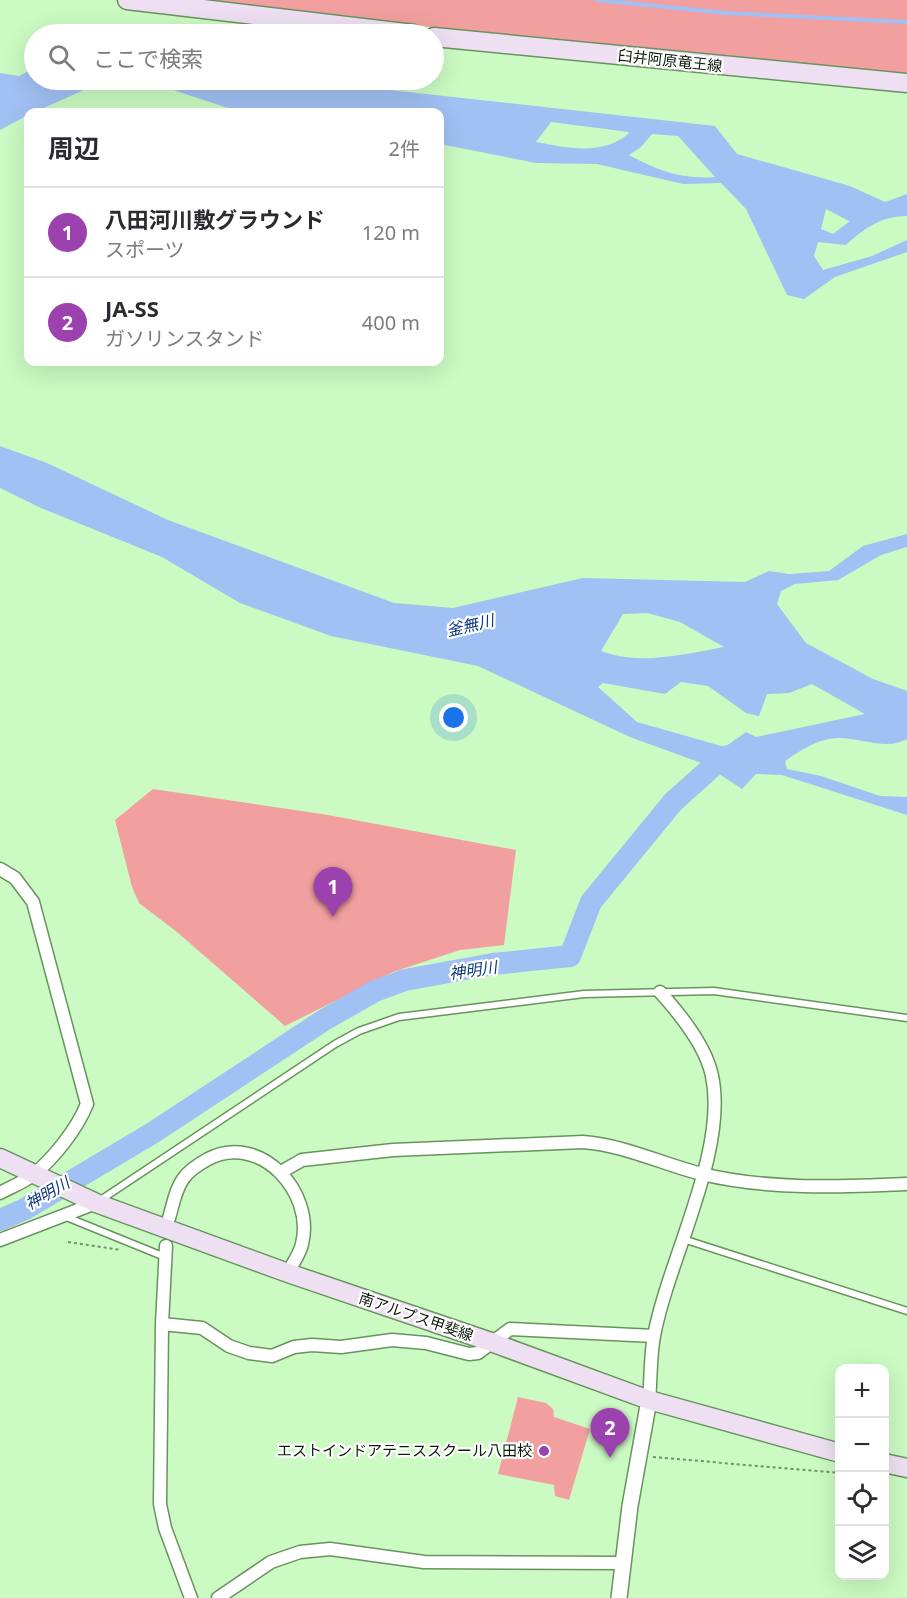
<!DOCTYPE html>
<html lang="ja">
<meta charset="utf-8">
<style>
body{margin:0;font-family:"Noto Sans","Noto Sans JP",sans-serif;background:#f7f7f7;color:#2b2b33}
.controls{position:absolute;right:18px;bottom:18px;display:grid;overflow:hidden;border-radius:12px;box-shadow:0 6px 24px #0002}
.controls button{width:54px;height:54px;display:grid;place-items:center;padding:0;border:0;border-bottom:2px solid #e1e1e2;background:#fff;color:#2b2b33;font:30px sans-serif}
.you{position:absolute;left:454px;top:718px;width:21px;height:21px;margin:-15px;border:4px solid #fff;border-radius:50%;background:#1a73e8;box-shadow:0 0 0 9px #1a73e833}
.badge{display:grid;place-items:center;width:39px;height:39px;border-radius:50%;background:#9b42ae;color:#fff;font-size:20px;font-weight:700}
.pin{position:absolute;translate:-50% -50px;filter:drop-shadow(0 2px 3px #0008)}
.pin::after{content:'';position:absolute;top:32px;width:21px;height:18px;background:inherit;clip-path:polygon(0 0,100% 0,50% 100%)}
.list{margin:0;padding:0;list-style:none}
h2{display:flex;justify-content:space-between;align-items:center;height:78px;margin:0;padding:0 24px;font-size:26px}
h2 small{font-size:20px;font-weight:400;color:#7c7c81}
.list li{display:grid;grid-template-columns:39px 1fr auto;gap:18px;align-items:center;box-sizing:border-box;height:90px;padding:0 24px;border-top:2px solid #e1e1e2}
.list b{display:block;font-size:22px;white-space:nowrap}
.list p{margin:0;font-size:20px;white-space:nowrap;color:#7c7c81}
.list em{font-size:20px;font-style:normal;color:#7c7c81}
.icon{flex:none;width:33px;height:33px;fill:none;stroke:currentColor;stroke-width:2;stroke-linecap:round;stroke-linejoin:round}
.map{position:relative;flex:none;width:907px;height:1598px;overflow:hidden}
.search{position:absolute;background:#fff;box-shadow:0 6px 24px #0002;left:24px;top:24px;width:420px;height:66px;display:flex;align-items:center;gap:15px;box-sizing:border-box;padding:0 21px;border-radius:33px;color:#7c7c81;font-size:22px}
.panel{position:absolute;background:#fff;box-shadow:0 6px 24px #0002;left:24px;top:108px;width:420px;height:258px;border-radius:12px}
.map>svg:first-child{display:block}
.green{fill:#f2a09f}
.water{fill:#a1c0f3;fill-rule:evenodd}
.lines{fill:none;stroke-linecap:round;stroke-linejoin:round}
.stream{stroke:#a1c0f3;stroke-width:4}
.river{stroke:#a1c0f3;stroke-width:22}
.service-casing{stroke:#68935f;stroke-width:9}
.minor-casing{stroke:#68935f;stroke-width:15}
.tertiary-casing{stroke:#68935f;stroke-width:18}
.secondary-casing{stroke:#68935f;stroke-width:21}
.path{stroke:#70916a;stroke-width:2;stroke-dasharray:3 3;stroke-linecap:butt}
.service{stroke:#fff;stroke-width:6}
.minor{stroke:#fff;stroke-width:12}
.tertiary{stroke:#fff;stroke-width:15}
.secondary{stroke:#eee0f2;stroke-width:18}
.poi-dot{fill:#9b42ae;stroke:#fff;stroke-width:2}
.labels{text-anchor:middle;stroke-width:4.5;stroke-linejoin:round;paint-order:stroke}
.street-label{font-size:15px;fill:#0a1b07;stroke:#fff}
.poi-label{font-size:15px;fill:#0a1b07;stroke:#fff;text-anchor:end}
.water-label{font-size:16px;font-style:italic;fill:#0c387f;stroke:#fff}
</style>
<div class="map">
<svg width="907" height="1598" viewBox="0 0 907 1598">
<rect width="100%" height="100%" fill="#cbfac2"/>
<!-- green -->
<path class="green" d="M192,0h715v74l-308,-28z
M153,789l175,26 188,35 -12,95 -44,5 -67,22 -108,54 -108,-94 -38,-29 -7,-16 -17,-67z
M518,1397l28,6 7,6 1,8 36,12 -21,71 -14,-4 -1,-11 -56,-11z"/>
<!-- water -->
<path class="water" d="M34,68v12h72l-71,32h-7v3l-28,15v-57l19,3z
M143,80h156l416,46 22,28 113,32 35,16 22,-8v22c-26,0 -42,12 -61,29l-28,-3 -4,14 9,14 49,-14 35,-16v12l-72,25 -31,22 -17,-4 -41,-86 -25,-26 -38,1 -86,-20 -61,-1 -96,-19v-32h-191l-18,-3zM551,122l78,10v1c-25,23 -62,15 -93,9zM652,134l26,2 37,41c-32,3 -59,-7 -86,-22l12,-8zM826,209l23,12h1l-17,13 -12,-5z
M0,446l47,17 121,57 226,83 59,5 130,-30 162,4 24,-11 20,3 40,-3 34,-25 44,-12v13l-26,8 -43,25 -43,4 -14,7 -4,13 29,39 67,36 34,12v48c-21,12 -47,-2 -70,-1 -20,1 -36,12 -52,23l2,8 34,7 59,20 27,1v18l-125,-40 -26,-1 -14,15 -38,-25 -74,-27 -152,-71 -147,-30 -91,-33 -78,-46 -121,-49 -41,-20zM647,613l33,9 44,25c-38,7 -86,19 -123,4l22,-37zM681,682l27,4 38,27 13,3 8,-22 22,-1 23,-9 53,30 -109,23 -10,-5 -21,15 -88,-25 -39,-35 5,-4 62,11z"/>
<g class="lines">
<!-- stream -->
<path class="stream" d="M597,0l129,13 181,9"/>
<!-- river -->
<path class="river" d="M0,1220l25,-11 129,-77 170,-112 51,-29 30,-11 88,-16 77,-8 21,-54 82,-100 49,-44 15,-4"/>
<!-- service casing -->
<g class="service-casing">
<path id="service" d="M99,1201l236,-157 24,-13 40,-14 185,-23 130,-3 193,27
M64,1216l101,41
M683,1239l224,72"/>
</g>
<!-- minor casing -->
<g class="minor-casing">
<path id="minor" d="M0,869l15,9 18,24 54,202c-10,25 -33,54 -54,71 -9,7 -22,12 -33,18
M281,1172l21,-12 91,-10 190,-8c41,3 79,22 119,32 67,16 137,13 205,10
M169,1218c4,-13 6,-28 14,-39 6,-9 16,-15 25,-20 52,-27 107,33 94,85 -2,10 -10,20 -14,29
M0,1240l96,-37
M166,1246l-4,78 -2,180 5,24 26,70
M162,1324l40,4 27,18 20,7 23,3 22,-9 18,-2 29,2 51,-7 34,3 43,11 9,-1 32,-24 144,7
M649,1400c2,-21 1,-43 5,-64 14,-76 74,-185 58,-260 -6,-30 -32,-62 -52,-84
M218,1598l53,-36 29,-10 30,-3 94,13 199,1"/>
</g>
<!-- tertiary casing -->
<g class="tertiary-casing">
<path id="tertiary" d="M619,1598l11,-92 19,-106"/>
</g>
<!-- secondary casing -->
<g class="secondary-casing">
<path id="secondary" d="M127,0l287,34
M434,37l473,46
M0,1158l96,45 192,70 203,69 158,58 191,53
M884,1463l23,5"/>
</g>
<!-- path -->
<path class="path" d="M68,1242l53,8
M653,1457l187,16"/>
<!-- service -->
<use href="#service" class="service"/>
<!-- minor -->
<use href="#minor" class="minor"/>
<!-- tertiary -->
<use href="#tertiary" class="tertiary"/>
<!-- secondary -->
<use href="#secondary" class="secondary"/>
</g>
<!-- markers -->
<circle class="poi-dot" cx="544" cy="1451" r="6"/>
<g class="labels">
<!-- street labels -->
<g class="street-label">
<text transform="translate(670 61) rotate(6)" y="5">臼井阿原竜王線</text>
<text transform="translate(416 1317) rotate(19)" y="5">南アルプス甲斐線</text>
</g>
<!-- poi labels -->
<g class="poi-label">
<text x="532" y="1456">エストインドアテニススクール八田校</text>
</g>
<!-- water labels -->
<g class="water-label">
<text transform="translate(470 625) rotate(-13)" y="6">釜無川</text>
<text transform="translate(473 970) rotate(-8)" y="6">神明川</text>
<text transform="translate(47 1193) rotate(-30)" y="6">神明川</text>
</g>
</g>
</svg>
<div class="controls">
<button>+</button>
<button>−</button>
<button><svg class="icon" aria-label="locate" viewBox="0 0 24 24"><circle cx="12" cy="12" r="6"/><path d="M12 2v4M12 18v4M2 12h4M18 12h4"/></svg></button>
<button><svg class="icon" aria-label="layers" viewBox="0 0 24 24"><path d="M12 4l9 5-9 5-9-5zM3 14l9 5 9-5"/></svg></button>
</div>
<div class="you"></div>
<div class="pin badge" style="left:333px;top:917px">1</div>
<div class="pin badge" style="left:610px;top:1458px">2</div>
<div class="search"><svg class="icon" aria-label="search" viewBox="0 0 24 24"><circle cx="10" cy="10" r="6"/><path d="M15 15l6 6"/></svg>ここで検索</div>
<section class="panel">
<h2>周辺<small>2件</small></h2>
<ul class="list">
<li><span class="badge">1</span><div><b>八田河川敷グラウンド</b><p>スポーツ</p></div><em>120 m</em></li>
<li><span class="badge">2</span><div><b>JA-SS</b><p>ガソリンスタンド</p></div><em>400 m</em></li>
</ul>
</section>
</div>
